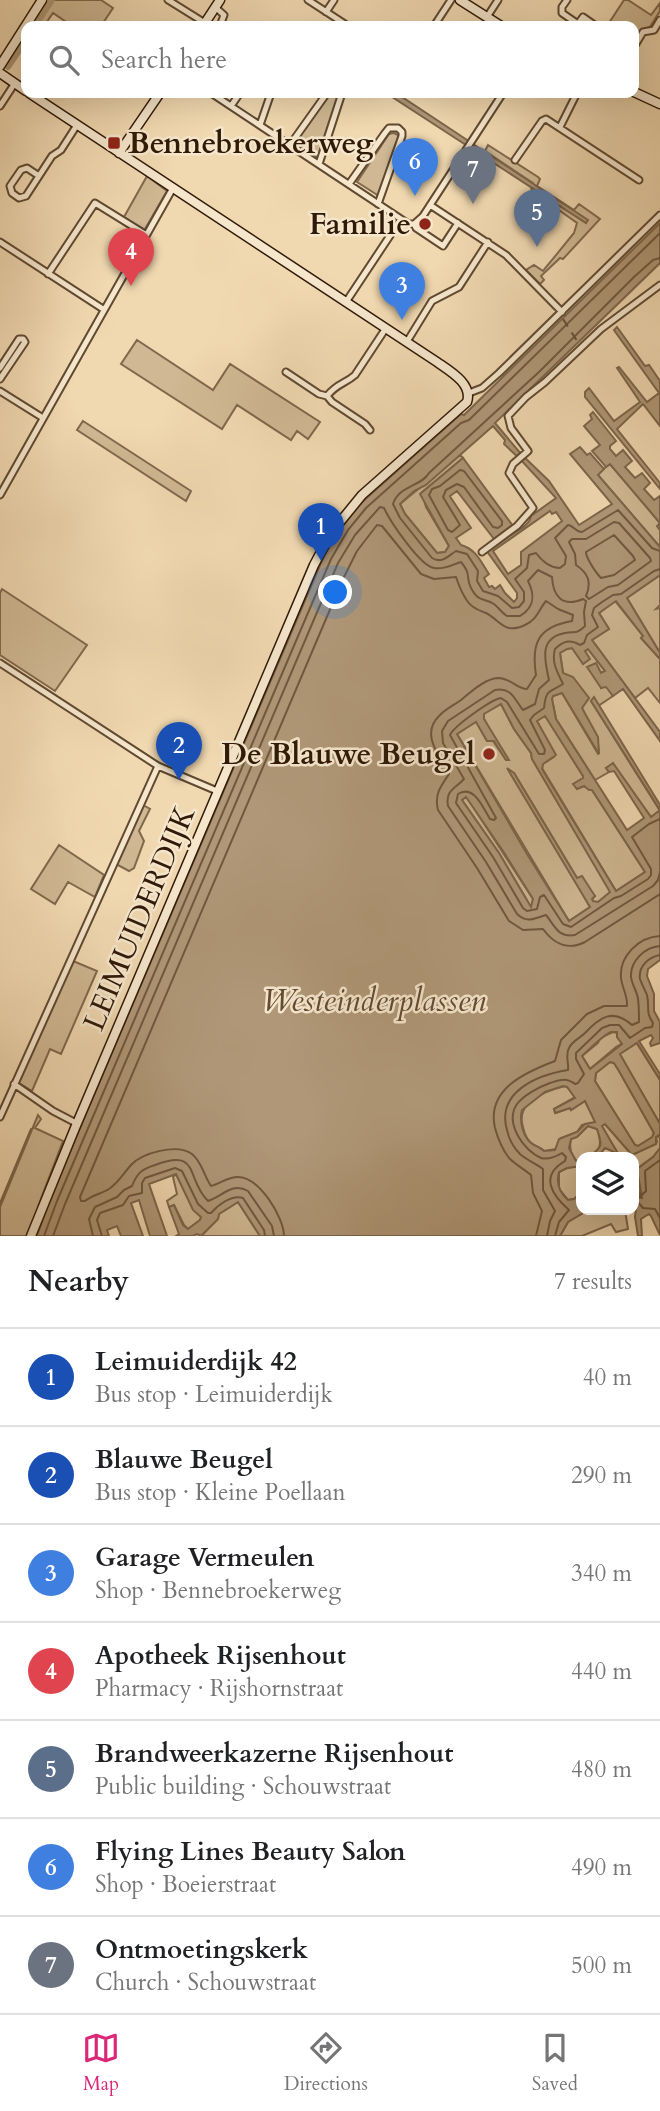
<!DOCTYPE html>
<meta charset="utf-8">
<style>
body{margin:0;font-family:Cardo,serif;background:#f6f6f6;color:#202124}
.controls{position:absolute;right:21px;bottom:21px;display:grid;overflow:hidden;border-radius:14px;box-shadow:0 7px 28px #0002}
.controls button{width:63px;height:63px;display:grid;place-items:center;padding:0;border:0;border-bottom:2px solid #e0e0e0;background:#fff;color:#202124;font:35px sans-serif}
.you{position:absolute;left:336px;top:593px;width:24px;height:24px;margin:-18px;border:5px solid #fff;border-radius:50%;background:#1a73e8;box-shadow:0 0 0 10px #1a73e833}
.badge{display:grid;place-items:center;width:46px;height:46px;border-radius:50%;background:#db2777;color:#fff;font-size:23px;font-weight:700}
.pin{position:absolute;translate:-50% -58px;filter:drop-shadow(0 2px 4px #0008)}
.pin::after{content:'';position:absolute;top:37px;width:24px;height:21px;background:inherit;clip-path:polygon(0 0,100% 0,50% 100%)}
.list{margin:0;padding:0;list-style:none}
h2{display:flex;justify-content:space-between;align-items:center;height:91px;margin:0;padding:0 28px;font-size:30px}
h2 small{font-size:23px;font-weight:400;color:#757577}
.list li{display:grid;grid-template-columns:46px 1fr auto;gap:21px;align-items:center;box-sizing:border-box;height:98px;padding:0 28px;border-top:2px solid #e0e0e0}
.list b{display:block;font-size:26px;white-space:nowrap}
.list p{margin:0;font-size:23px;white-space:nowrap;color:#757577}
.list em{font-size:23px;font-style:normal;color:#757577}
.icon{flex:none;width:38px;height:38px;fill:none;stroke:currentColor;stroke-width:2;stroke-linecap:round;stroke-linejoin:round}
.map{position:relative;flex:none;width:660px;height:1236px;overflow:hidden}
.search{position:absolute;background:#fff;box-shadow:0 7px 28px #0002;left:21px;right:21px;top:21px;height:77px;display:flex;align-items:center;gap:18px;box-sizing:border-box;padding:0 24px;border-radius:14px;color:#757577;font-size:26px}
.sheet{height:777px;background:#fff}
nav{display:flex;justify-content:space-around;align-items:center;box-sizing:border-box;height:98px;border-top:2px solid #e0e0e0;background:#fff;font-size:19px;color:#757577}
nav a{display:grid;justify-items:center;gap:4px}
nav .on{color:#db2777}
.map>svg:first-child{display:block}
.green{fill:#cfb893;stroke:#80684d;stroke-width:2}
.water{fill:#af9777;stroke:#7c654a;stroke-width:2;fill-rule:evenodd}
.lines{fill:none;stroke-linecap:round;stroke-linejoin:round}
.shore{stroke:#70583f;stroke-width:2}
.stream{stroke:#7c654a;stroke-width:2}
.canal{stroke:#af9777;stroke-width:6}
.ferry{stroke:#634b34;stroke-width:2;stroke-dasharray:9 7;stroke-linecap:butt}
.street-casing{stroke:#604931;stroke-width:9}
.secondary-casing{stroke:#301907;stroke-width:11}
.street{stroke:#f5e6cc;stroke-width:5}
.secondary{stroke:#f5e6cc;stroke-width:8}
.poi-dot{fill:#8f2418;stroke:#f5e6cc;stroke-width:2.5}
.labels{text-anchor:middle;stroke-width:5;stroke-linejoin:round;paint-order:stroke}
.poi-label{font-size:30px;font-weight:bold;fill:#301907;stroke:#f5e6cc;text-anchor:end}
.street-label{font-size:30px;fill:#301907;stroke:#f5e6cc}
.water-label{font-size:32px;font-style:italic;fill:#634b34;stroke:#f5e6cc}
</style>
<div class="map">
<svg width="660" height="1236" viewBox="0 0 660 1236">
<rect width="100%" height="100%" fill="#f0d8b0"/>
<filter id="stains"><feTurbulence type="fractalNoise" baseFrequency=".00286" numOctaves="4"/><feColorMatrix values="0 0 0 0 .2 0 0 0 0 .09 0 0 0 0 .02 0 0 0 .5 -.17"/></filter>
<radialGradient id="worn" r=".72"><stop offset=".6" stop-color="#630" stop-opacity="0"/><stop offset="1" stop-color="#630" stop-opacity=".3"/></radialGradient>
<!-- green -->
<path class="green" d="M52,0h49l12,8 -12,18h-29l-19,-13 -9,13h-9z
M624,0h4l23,15 9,-12v8l-10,16 -10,3 -6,8v-12h-27z
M330,93l8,5 -20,60 -23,-17 32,-47z
M394,133l4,2v3l-19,58 -22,-14 32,-48z
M488,145l50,32 2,2 -3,7 37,24 5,-6 21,15 -37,40 -3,-1 -19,18 3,4 -4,4 -14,-14 8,-5 9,6 31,-38 3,-10 -45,-32 -1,-4 2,-4 -48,-32z
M147,176l20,15 -22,38h-2l-19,-12z
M137,340l76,50 17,-26 90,58 -12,17 -11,-8 -6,9 -54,-35 -15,24 -101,-65z
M83,421l108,70 -5,10 -109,-71z
M460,455l3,3 -41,34 4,15 23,39 -4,6 -8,1 -32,-39 -5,-10z
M610,464l50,59 -2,3 2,4v17l-63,-73z
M660,575v30l-4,4 4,-1v45l-33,-55z
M2,589l85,56 -32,46 -55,-36v-62z
M615,601l28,35 -2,2 19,21v44l-12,-15 -13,10 -43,-58 17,-11 -10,-16z
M572,648l11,15 2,-12 3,-2 17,22 -4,2v15l5,-2 7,10 -15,10 -4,-8 -3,3 69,110 -9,6 -38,-53 -7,4 3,4 -14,8 -39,-61 -4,-20 1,-3 9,-3 36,61 1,-1 -1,-8 -16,-37 7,-10 -26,-25 -3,-20 7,-4z
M501,704l13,25 17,24 1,6 79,133 -13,10h-4l-2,-3 3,-3 -18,-18 -63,-105 76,134 -21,14 -112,-187 19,-13 11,20h6l13,19 -22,-41 -1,-5z
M545,715l38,61v2l-9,6 3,5 7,-3 8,4 53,82 -29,19 -74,-123 1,-4 11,-7 -17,-36z
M466,796l67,103 -2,8 -32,-54 -37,-53z
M143,805l7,4 -11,22 5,10 -10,27 -5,3 -13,-7z
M59,845l45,30 -9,22 -27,-15 -13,22 -24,-15z
M73,961l24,10 -36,83 -11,-5 -18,42 -13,-8v-3z
M613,1032l4,1v4l4,4v3l-5,3 -26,22 -8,-13 16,-13 2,-5z
M636,1042l24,38v44l-41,-70z
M610,1062l4,1 5,8 35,62 -1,4 -15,9 -3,-1 -40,-64 1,-8z
M565,1086l6,4 4,7 -21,12 2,4 14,-5 1,2 14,-9 10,20 -1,2 -12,2 -5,7 -16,6 -5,11 -12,2c-5,-5 -9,-4 -14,-9 -3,-3 -6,-10 -7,-15 -8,-25 22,-36 42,-41z
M38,1115l3,4 -6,9 28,13 -21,55 -13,40h-29v-29z
M605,1124l27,31 25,-13 -1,-5 4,-1v14l-7,7 -16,12 5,30 -4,-9 -4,-1v-32h-14l-19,-31z
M588,1126l9,3c6,17 4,28 -16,28v6h-2c-8,-6 -10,-15 -8,-24l6,-2z
M581,1166v27l-7,6 -6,1 -9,-11v-17l8,-4z
M176,1174l17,35 8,8 -1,3 -12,9 -4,-4 -10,-20 -5,2 -2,-6 10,-7 -4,-17z
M238,1202l22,34h-59l17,-17 1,-5z
M588,1210h37l3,19 -12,3 -5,-8 -29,12h-22l8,-14z"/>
<!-- water -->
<path class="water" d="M386,93h10l192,127 -2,3z
M660,223v40l-165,160 26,31 28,27 30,44 33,-21 -42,-50 10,-7 7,8 3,-2 14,16 -6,6 62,72v28l-33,23 33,55v6l-19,-21 2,-2 -27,-35 -17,12 10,16 -17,11 68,92v9l-37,-52 -10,7 -7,-9 -5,1 -14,-21 9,-4 5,10 4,-2 -17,-22 -3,2 5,8 -7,5 -11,-16 -5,1 -7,4 3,20 10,4 16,21 -7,10 16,29 1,17 -37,-61 -9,3 -1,3 4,20 71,111 17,-12 -30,-47 -5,1 -3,-4 7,-5 38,54 9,-7 -69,-109 3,-4 66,108v155l-12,9 -1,7 7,18v17l6,11v21l-9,3 -1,-3 3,-5 -2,-3 -12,6 21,33v6l-23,-37 -17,11 40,70v13l-1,-2 -3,2v7l-24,11 -27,-31 -3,2 18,31h-6v-5l-9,-4 -5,6 -11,3c13,-10 14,-11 8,-28l-9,-3 -11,11 -6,2 -2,9 7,13 5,2v3l-14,2 -8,4c-3,11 1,21 9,28l6,-1 7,-6v17h7l-20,12 -8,14h-300l-22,-34 -19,12 -1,5 -17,17 -4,-2 -4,2h-17l3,-2 -10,-27 5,-2 9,20 5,4 12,-9 1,-3 -8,-7 -17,-36 -27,10 18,52h-17l-11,-36 -8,3 12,33h-22l-4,-10 -10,4 2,6h-72l13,-38 274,-642 18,-30 19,-23 100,-89 3,1zM493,426l12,14 -1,4 17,16 35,38 -25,18c-1,9 -13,14 -20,19l-1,-2 -24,17 31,43v5l-3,4 -9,-9 -5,-8 -5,4 -3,-3 -3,1 -5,-9 5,-4c-8,-12 -13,-25 -28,-29l-5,-7 15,-10 -20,-30 -1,-2 7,-5 37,48 19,-13 -50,-68 -43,36 29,52 -4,6 -8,1 -32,-39 -5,-10 14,-13 12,-6zM550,511l2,3 4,-2 6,9 -41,31v13l-13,9 -15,-23zM501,704l13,25 17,24 1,6 78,133 -12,10 -5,-1 -1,-2 3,-3 -13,-20 -5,2 -63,-105 -7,-5 83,139 -21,14 -42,-67 -70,-120 19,-12 11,19h7l12,19h3l-25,-41v-5zM545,716l38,60v2l-10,6 4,5 7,-3 5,4h3l53,82 -29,19 -74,-122 1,-5 13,-9 -19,-34zM466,797l37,54 30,48 -2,8 -32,-54 -37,-53zM611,1032h6v5l5,7 -32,25 -8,-13c8,-7 21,-21 29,-24zM610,1062l4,1 5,8 35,62 -2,4 -14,9 -3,-1 -40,-64 1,-8zM563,1086l4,1 8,11 -21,11 1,4 15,-5 1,2 14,-9 10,21 -10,2 -8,8 -18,7 -4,11 -11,1c-3,-3 -6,-4 -10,-6 -11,-6 -15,-24 -12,-35l23,-18z
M617,327l28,39 4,-1 11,16v45l-17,-22 -26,25 43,54v6l-75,-92v-5l4,-4 25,33 26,-19 -23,-34 2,-1 28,35 12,-9 -45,-63z
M593,412l23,29 -6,5v3l6,7 7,-6 9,11 -7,6 10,11 7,-5 8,10 -6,6 10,11 6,-4v34l-3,-4 3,-3 -50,-59 -4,3 -14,-16 8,-6 -16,-19 8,-7 -2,-4z
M660,1148v87l-9,-19 -2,-2 -8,5 1,17h-4l-3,-19 2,-17 -3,-11 4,1 2,8h2l-5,-29 16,-12z"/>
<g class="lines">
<!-- shore -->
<path class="shore" d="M660,258l-7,2 -19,17 -95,95 -110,101c-8,14 -30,12 -36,31l7,14 32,40c10,6 16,-2 24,-7l11,3 11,17 -1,10 6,10 15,5 14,12 7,-1 5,-6v-9l-9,-13 12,-11 2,-13 7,-2c6,8 13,15 24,15l5,-4 1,-8 -11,-18 13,-13c5,0 7,7 14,7l36,-22 34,38 8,3
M460,470l4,1 38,50v4l-4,3 -5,-1 -29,-40 -7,-3 -11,6 -3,7 17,28 -8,7 -4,-2 -19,-35 3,-6 8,-3z
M614,522l5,1 31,35 1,3 -33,24 -10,2 -19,12 -3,-3c6,-14 2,-23 -10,-31l-1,-11 -6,-12 3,-3h14z
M614,535l19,21 2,4 -21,15 -13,3c-5,-5 -15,-20 -15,-26z
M660,569l-6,2 -33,23 -8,1 -11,7 -8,6 -2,7 6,12 -11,8 -3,8 -4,2c-10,-6 -17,-4 -25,4 -4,14 3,24 8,35 -14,9 -17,5 -19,24l-10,7 -4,5 15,30 -1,4h-5l-32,-52 -6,-4c-9,1 -47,28 -51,37l46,83 -2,2 -4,-1c-7,-11 -16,-35 -32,-25l-2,9 37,54 30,51 4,3 10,-2 3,-12 4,-2 19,29 8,3 43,-29 7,-2 27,-17 3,-4v-6l-19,-32 17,-13 11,-5
M660,1160l-15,11 1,20 -10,9 7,8 12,1 5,9
M44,1236l13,-35 274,-642 17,-29 18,-22 95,-85 8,-3 191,-187
M53,1236l12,-32 273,-641 17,-28 25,-28 4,1c6,13 36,58 50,60 11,2 19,-4 27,-6 11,13 4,14 10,26 8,15 12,9 23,16 4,3 8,9 13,12h13c15,-9 15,-21 8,-35l10,-11 14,7c1,19 10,31 31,22l3,2 -2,11 1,14c-10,9 -8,5 -20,7 -27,5 -20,28 -16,47l-10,9 -4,15 -12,6c-9,-11 -11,-23 -28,-20l-47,31 -6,10 1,12 21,36c-8,9 -19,11 -16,27l38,56 31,52c11,10 18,4 29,1 9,11 12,23 29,20l78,-49 5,-6 2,-8
M93,1236l-4,-17 6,-12 22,-10 7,-7 8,-4c5,-13 10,-17 23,-21 46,-17 30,13 53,36 15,-5 24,-19 40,-10l24,35 2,10
M102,1236l-5,-16 3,-7 23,-8 6,-9 13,-3v-10l3,-5 30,-10 7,3 16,33 10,9h3c7,-8 21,-19 32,-15l21,32 1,6
M284,1236c0,-19 -25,-59 -46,-59 -11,0 -18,7 -27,9 -7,-10 -9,-24 -19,-32 -15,-11 -50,-1 -61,11 -8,9 -12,17 -22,24 -8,5 -17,6 -24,12h-4l-1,-4 263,-618 14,-28 20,-26 5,1 39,48 13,5 22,-2c3,9 6,17 12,25 5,7 11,8 18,11 14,7 18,22 39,12 12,-5 14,-16 21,-24l12,8 15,6 -1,6c-34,6 -41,22 -36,54l-9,14c-10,0 -16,-11 -29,-11 -14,1 -27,14 -37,22 -7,5 -16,9 -22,16 -19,19 1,40 10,58 -8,12 -15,20 -11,36l39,58 32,53 14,9 20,-1c11,15 24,22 42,13l75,-48
M536,1236l6,-25 -9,-18 -2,-18c-7,-6 -15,-10 -22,-17 -7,-9 -11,-19 -14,-30 -9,-39 31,-56 60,-67l6,-21 26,-26 17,-8h23c1,-10 -5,-18 -6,-28 -2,-22 18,-41 39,-42
M547,1236l3,-15 5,-10 -12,-21v-21c-7,-5 -16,-9 -23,-15 -6,-6 -11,-15 -13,-24 -11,-38 30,-55 61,-60 1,-7 -3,-15 1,-22 3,-7 11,-10 16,-15 15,-16 28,-25 47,-8l7,-3c0,-7 0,-16 -1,-23 -1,-8 -6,-14 -7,-22 -1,-16 14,-30 29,-31
M555,1236l4,-14 10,-12c-17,-15 -30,-34 -4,-49l1,-4 -4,-4c-5,3 -14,7 -21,5 -17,-7 -37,-35 -24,-54 7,-9 22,-17 33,-21 10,-3 16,-6 25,1l3,-1 6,-9 -8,-15v-6l26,-25 8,-3h9l11,13 15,-10 7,-1 1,-4c-8,-12 -3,-15 -6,-28 -2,-5 -5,-10 -7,-16 -2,-13 9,-22 20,-24"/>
<!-- stream -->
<path class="stream" d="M0,1203l31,-74"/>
<!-- canal -->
<path class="canal" d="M35,26l17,-26
M8,67l18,-27"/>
<!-- ferry -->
<path class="ferry" d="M563,319l16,25"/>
<!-- street casing -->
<g class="street-casing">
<path id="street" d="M168,0l37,23
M308,0l40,26
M567,0l-5,7v6l16,11 5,-7 13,9
M215,7l9,8 -4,11
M326,12l8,-12
M487,17l11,-17
M434,26l17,-26
M634,47l9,-15 11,-2 6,-10
M211,93l190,126 8,5h5l2,4 27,18 15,-23
M0,106l15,-23
M231,106l9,-13
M260,125l11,-32
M560,127l17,-34
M290,145l37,-52
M515,160l27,-39 4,-2 93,61
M319,164l23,-71
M27,168l12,8 -13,20 -7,2 -7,-5 -2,-7 11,-16z
M39,176l13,-20 9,-6 16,-25
M349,184l36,-51 4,-5h9l4,4v4l-24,68
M430,205l76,50 56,57
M414,224l9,-8 80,-123
M0,242l103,67
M48,274l47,-71 50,31
M346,302l55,-83
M405,341l3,-1 24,-39 27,-14 29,-45
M0,368l19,-29h4l2,3 -25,37
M286,372l33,22 8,2 5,6 33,22 5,6
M0,391l43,27
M469,393l13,-5 17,-15 161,-158
M327,396c10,-13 18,-12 28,-21l31,-47
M0,495l173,-307
M482,552l35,-26 16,-18 -24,-35 4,-9 15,-13 -17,-23 -3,-12 18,-19 19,-15 56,-53 59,-44
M0,663l158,103 59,25
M14,1084l39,27 23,12
M0,1117l158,-351"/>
</g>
<!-- secondary casing -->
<g class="secondary-casing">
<path id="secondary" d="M460,0l41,26
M203,26l17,-26
M0,66l42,-66
M0,73l26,18
M634,92l26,12
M29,93l408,269c13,9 36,22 30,40l-105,93 -31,38 -17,32 -239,563 -44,108
M119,153l41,-60"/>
</g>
<!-- street -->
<use href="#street" class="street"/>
<!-- secondary -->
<use href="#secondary" class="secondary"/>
</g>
<!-- markers -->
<g class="poi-dot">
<rect x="107" y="136" width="14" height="14" rx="3.5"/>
<circle cx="425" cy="224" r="7"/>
<circle cx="489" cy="754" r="7"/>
</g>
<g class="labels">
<!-- poi labels -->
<g class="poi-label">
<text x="128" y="153" text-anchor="start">Bennebroekerweg</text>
<text x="411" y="234">Familie</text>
<text x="475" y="764">De Blauwe Beugel</text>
</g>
<!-- street labels -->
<g class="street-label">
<text transform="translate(139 918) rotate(-67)" y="10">LEIMUIDERDIJK</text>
</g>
<!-- water labels -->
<g class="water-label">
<text x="374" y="1011">Westeinderplassen</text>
</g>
</g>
<rect width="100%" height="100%" filter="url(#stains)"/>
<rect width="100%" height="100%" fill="url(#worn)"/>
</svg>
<div class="controls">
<button><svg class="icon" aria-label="layers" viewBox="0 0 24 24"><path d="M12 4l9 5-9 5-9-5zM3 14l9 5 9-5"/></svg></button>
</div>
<div class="you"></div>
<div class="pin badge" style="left:321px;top:561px;background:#1a4fb4">1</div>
<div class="pin badge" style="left:179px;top:780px;background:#1a4fb4">2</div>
<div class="pin badge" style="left:402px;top:320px;background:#3f7fe0">3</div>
<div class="pin badge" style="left:131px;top:286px;background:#e0444e">4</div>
<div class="pin badge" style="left:537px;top:247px;background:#5c6f8a">5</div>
<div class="pin badge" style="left:415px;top:196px;background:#3f7fe0">6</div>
<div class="pin badge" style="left:473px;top:204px;background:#6b7280">7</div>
<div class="search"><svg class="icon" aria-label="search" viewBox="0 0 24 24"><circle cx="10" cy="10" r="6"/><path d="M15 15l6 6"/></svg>Search here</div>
</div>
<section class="sheet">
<h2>Nearby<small>7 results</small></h2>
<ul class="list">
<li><span class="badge" style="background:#1a4fb4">1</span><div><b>Leimuiderdijk 42</b><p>Bus stop · Leimuiderdijk</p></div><em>40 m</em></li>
<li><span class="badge" style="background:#1a4fb4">2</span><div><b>Blauwe Beugel</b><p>Bus stop · Kleine Poellaan</p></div><em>290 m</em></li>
<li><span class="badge" style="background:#3f7fe0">3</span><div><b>Garage Vermeulen</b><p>Shop · Bennebroekerweg</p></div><em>340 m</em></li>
<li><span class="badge" style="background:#e0444e">4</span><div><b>Apotheek Rijsenhout</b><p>Pharmacy · Rijshornstraat</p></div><em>440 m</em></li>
<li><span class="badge" style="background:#5c6f8a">5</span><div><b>Brandweerkazerne Rijsenhout</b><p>Public building · Schouwstraat</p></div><em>480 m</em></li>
<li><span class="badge" style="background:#3f7fe0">6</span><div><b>Flying Lines Beauty Salon</b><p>Shop · Boeierstraat</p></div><em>490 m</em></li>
<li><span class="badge" style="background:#6b7280">7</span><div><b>Ontmoetingskerk</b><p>Church · Schouwstraat</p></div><em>500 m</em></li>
</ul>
</section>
<nav>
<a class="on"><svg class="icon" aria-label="map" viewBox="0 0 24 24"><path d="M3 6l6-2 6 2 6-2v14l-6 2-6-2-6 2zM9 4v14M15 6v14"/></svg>Map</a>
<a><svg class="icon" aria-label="directions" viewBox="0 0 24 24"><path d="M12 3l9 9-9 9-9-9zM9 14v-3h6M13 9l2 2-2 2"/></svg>Directions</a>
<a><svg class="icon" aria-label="saved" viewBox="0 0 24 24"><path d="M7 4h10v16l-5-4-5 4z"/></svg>Saved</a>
</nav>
